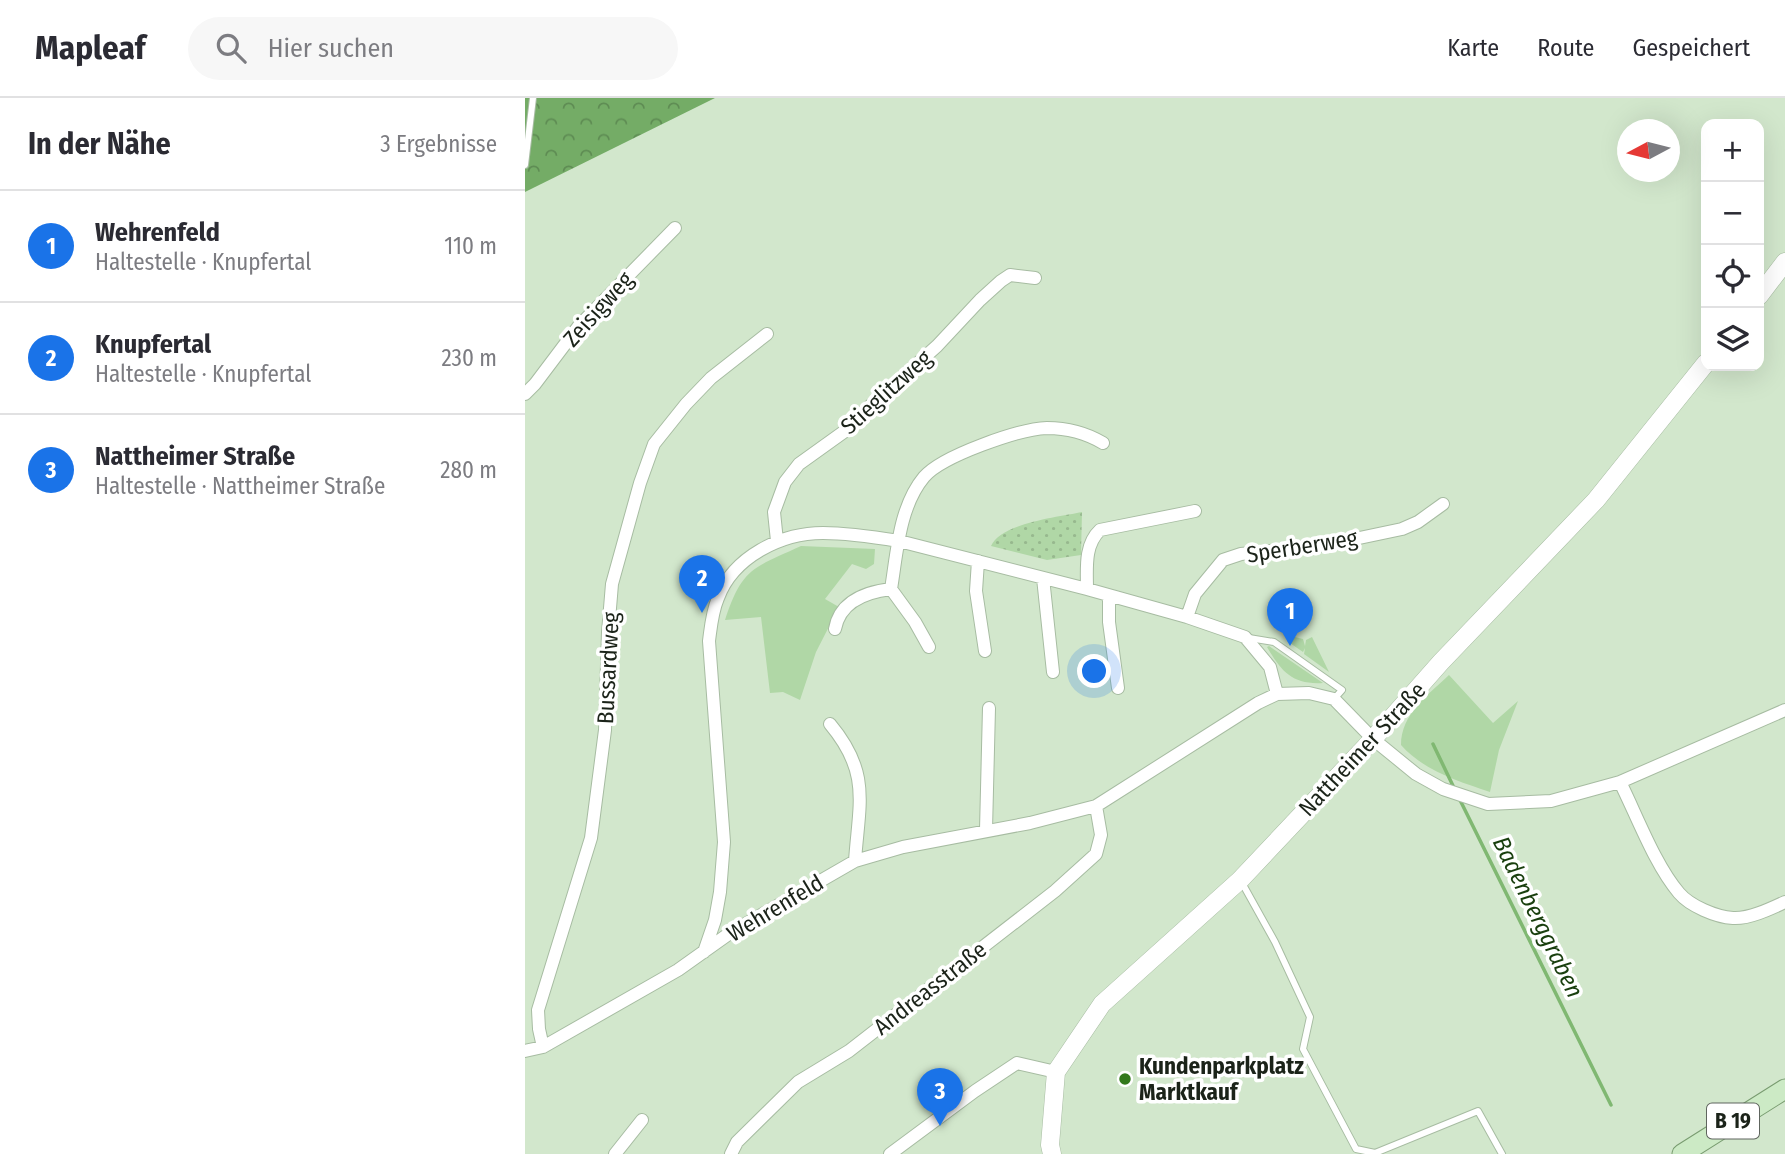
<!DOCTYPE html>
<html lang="de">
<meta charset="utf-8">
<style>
body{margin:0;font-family:"Fira Sans Condensed",sans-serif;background:#f7f7f7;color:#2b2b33}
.controls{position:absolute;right:21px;top:21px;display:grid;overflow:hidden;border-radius:14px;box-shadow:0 7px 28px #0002}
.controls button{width:63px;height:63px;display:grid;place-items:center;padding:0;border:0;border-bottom:2px solid #e1e1e2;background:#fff;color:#2b2b33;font:35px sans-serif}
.compass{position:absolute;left:1092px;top:21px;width:63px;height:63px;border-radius:50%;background:#fff;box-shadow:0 7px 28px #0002;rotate:263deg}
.you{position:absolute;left:570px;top:574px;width:24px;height:24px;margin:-18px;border:5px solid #fff;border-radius:50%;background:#1a73e8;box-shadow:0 0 0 10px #1a73e833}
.badge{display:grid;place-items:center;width:46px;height:46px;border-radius:50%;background:#1a73e8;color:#fff;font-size:23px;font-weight:700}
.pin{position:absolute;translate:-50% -58px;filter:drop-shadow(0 2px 4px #0008)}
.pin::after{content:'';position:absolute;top:37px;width:24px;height:21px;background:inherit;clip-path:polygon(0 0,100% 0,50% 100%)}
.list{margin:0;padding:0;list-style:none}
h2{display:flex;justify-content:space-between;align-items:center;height:91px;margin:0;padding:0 28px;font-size:30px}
h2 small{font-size:23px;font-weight:400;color:#7c7c81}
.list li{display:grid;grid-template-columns:46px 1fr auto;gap:21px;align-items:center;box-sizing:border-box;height:112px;padding:0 28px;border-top:2px solid #e1e1e2}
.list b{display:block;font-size:26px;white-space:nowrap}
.list p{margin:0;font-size:23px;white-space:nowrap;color:#7c7c81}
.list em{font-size:23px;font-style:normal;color:#7c7c81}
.icon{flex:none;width:38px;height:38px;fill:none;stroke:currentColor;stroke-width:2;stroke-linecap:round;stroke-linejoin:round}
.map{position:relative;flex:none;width:1260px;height:1056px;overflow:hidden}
header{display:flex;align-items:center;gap:42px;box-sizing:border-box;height:98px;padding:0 35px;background:#fff;border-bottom:2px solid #e1e1e2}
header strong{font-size:33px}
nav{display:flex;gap:38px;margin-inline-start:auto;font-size:24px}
.search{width:490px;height:63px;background:#f7f7f7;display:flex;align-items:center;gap:18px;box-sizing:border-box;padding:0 24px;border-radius:38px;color:#7c7c81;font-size:26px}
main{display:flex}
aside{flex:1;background:#fff}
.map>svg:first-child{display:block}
.grass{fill:#b0d7a6}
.forest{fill:url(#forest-crowns)}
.park{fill:url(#park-dots)}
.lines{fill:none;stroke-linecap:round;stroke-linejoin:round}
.stream{stroke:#80b872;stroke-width:3.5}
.lane-casing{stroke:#a7bca2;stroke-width:8}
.street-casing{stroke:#a7bca2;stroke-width:14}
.secondary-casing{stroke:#a7bca2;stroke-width:19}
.primary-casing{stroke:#789b6f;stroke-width:21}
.lane{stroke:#fff;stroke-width:6}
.street{stroke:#fff;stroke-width:12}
.secondary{stroke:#fff;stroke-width:18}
.primary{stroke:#cceac5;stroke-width:19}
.poi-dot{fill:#32781b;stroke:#fff;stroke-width:2.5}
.labels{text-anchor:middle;stroke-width:7;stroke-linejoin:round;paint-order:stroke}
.shield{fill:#fff;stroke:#5f655e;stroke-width:2}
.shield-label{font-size:21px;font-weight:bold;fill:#1b2319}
.street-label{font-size:23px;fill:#1b2319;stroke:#fff}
.poi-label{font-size:23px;font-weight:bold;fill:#1b2319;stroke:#fff;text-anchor:start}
.water-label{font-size:24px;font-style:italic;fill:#193f0e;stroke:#fff}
</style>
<header>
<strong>Mapleaf</strong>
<div class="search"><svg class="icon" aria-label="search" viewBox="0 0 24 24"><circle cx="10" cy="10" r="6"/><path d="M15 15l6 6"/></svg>Hier suchen</div>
<nav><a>Karte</a><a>Route</a><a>Gespeichert</a></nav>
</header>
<main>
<aside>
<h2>In der Nähe<small>3 Ergebnisse</small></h2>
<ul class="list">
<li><span class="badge">1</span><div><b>Wehrenfeld</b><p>Haltestelle · Knupfertal</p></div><em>110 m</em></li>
<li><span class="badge">2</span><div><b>Knupfertal</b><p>Haltestelle · Knupfertal</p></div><em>230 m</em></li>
<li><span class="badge">3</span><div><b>Nattheimer Straße</b><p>Haltestelle · Nattheimer Straße</p></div><em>280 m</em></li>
</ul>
</aside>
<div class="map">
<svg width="1260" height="1056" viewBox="0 0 1260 1056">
<defs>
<pattern id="forest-crowns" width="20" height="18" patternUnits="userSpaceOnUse" patternTransform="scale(1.75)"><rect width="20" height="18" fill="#74ac66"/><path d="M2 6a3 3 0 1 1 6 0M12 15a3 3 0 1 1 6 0" fill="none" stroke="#5e8c53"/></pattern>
<pattern id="park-dots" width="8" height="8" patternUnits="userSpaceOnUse" patternTransform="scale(1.75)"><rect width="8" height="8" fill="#b0d7a6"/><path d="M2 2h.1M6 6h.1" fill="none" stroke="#97b88e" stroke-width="1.8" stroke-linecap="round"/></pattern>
</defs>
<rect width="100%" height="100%" fill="#d2e7cc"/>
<!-- grass -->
<path class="grass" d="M276,448l74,3 -1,15 -8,5 -14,-5 -27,35 14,8 -23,45 -16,48 -17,-8 -13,1 -9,-76 -36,3c17,-52 28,-52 76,-74z
M770,539l8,2 2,7 1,-6 6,-3 17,35 -25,-18 1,-6 -2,4 -16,-11z
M744,548l54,37c-31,2 -42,-12 -56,-36z
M924,577l44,48 25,-22 -19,49 -9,42c-32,-11 -66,-21 -89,-47 0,-31 27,-50 48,-70z"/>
<!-- forest -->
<path class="forest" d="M0,0h190l-190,94z"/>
<!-- park -->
<path class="park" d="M557,414l-1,43 -34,5 -56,-14c10,-23 68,-29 91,-34z"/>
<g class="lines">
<!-- stream -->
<path class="stream" d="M908,646l22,46
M935,702l151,305"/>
<!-- lane casing -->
<g class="lane-casing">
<path id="lane" d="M0,67l8,-67
M724,540l25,4 68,48 -8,9
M716,783l34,61 35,75 -7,32 53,100 19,4 103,-42 24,43"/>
</g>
<!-- street casing -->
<g class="street-casing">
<path id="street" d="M0,296l10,-10 43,-57 97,-99
M252,443l-3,-29 11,-30 14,-18 46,-33 6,-8 86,-77 43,-46 21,-19 9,-6 25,3
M453,463l-2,30 9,60
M518,480l10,94
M562,491c0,-20 -3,-44 13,-59l95,-19
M584,499v25l9,66
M662,519l8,-23 28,-34 18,-6 85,-9 76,-16 16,-7 25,-18
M310,531c5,-28 31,-37 56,-40
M404,549l-14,-25 -24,-33c6,-36 8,-82 33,-112 18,-21 95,-48 123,-49 19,0 39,5 56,15
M305,626c41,49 29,79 25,137
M1095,684c17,34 35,83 59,111 11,13 37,24 54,25 16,1 37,-9 52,-16
M461,732l3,-122
M179,854l11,-32 5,-28 4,-50 -15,-201c2,-15 3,-29 9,-43 15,-41 63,-65 105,-65 25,0 51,4 76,8l188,48 100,28 58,20 25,30 7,27
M18,949l-4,-18 -1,-19 53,-172 14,-108 3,-98 4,-48 28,-101 14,-39 32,-40 25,-26 56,-44
M0,953l18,-4 135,-77 52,-37 125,-72 48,-14 127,-24 66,-17 162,-103 19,-9 32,-1 25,6 39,40 43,35 27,15 45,15 63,-3 69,-19 165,-72
M90,1056l27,-34
M206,1056l6,-12 61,-60 51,-31 206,-160 41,-37 5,-19 -5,-29
M365,1056l85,-63 42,-28 39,9"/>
</g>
<!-- secondary casing -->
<g class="secondary-casing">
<path id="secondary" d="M1234,198l26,-34
M527,1056l-2,-9 6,-73 46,-68 138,-124 133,-141 68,-77 155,-162 110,-137"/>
</g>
<!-- primary casing -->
<g class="primary-casing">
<path id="primary" d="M1157,1056l103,-65"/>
</g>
<!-- lane -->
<use href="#lane" class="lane"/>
<!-- street -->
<use href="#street" class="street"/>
<!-- secondary -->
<use href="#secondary" class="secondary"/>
<!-- primary -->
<use href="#primary" class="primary"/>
</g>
<!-- markers -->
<circle class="poi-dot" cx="600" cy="981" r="7"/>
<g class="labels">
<!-- shield labels -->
<rect class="shield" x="1182" y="1005.5" width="52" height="35" rx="5"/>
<g class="shield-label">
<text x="1208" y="1030">B 19</text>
</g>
<!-- street labels -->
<g class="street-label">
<text transform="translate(73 211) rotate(-48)" y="8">Zeisigweg</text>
<text transform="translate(361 294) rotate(-42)" y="8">Stieglitzweg</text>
<text transform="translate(777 448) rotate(-9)" y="8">Sperberweg</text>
<text transform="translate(83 570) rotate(-87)" y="8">Bussardweg</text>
<text transform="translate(837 651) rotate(-47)" y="8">Nattheimer Straße</text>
<text transform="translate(250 810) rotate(-31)" y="8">Wehrenfeld</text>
<text transform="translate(405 890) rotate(-38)" y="8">Andreasstraße</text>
</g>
<!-- poi labels -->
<g class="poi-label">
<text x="614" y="976">Kundenparkplatz<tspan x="614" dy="26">Marktkauf</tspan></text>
</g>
<!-- water labels -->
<g class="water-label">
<text transform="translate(1013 819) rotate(64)" y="8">Badenberggraben</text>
</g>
</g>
</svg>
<div class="controls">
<button>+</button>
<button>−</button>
<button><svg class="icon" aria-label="locate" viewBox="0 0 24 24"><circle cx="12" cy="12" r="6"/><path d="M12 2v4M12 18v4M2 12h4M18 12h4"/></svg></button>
<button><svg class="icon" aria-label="layers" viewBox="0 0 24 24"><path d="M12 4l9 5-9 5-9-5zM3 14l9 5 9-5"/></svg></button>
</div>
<svg class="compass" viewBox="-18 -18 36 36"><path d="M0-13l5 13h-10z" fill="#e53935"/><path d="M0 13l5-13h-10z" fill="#7c7c81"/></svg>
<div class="you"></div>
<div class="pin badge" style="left:765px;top:548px">1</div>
<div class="pin badge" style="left:177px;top:515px">2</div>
<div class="pin badge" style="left:415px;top:1028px">3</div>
</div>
</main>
